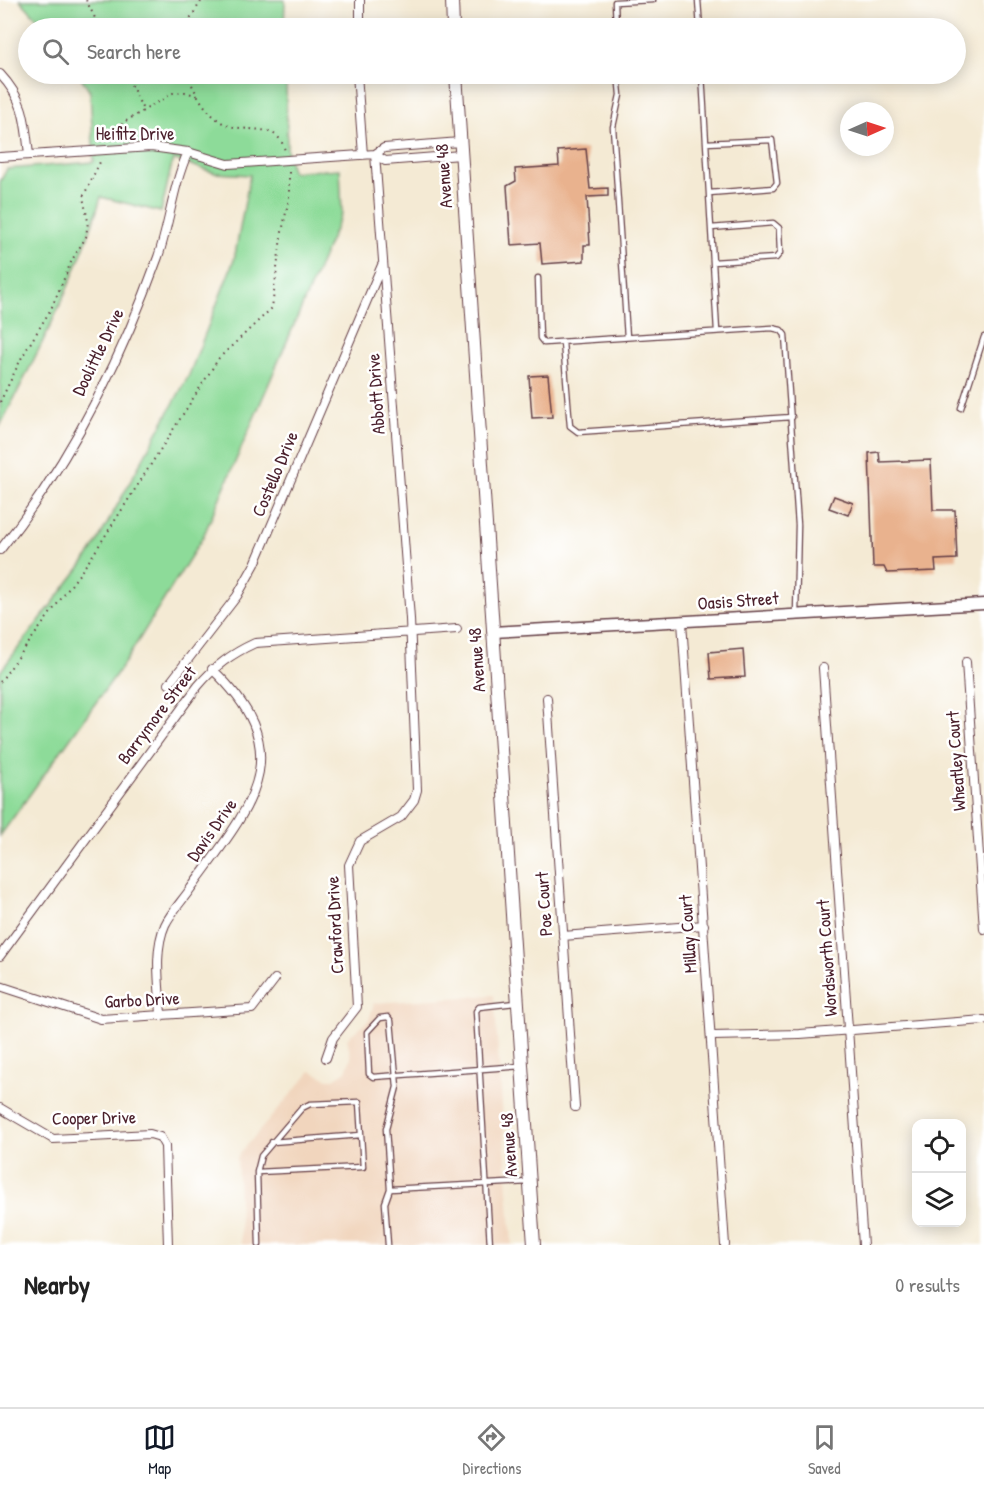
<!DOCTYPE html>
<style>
body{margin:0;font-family:"Patrick Hand",sans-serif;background:#f2f2f2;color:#222}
.controls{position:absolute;right:18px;bottom:18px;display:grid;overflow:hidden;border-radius:12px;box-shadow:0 3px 15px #0003}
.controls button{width:54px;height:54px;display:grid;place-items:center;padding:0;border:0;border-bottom:2px solid #e0e0e0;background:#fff;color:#222;font:30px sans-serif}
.compass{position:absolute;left:840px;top:102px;width:54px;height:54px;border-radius:50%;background:#fff;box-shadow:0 3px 15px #0003;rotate:87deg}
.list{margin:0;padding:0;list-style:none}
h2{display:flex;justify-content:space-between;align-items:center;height:78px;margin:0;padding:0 24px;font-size:26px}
h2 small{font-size:20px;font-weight:400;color:#767676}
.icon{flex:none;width:33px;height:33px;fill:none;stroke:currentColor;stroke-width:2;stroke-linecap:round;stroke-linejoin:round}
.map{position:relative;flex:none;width:984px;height:1245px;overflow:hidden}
.search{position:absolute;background:#fff;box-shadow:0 3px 15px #0003;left:18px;right:18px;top:18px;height:66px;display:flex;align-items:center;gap:15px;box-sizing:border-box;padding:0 21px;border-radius:33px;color:#767676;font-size:22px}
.sheet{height:162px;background:#fff}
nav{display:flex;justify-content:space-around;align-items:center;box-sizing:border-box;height:84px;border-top:2px solid #e0e0e0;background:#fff;font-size:16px;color:#767676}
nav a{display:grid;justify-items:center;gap:3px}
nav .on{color:#111827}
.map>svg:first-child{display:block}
.built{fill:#f1d5bd}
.green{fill:#8ddb99;stroke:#6c7d62;stroke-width:1.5}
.building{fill:#e9b28e}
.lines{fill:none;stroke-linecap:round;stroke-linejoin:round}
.service-casing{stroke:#643d44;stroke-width:7}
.minor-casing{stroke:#643d44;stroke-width:10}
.tertiary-casing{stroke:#643d44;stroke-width:13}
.secondary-casing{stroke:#643d44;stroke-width:14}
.path{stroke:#643d44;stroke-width:2;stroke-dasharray:1.5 4.5;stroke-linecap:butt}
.service{stroke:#fff;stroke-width:4.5}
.minor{stroke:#fff;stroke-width:8}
.tertiary{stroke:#fff;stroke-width:10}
.secondary{stroke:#fff;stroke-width:12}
.labels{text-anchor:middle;stroke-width:5;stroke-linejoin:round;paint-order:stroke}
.street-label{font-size:18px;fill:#4a1f2b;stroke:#fff}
</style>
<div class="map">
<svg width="984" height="1245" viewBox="0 0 984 1245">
<rect width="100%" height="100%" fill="#fff"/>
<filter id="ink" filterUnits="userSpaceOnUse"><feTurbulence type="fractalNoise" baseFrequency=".0167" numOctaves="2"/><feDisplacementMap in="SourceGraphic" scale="12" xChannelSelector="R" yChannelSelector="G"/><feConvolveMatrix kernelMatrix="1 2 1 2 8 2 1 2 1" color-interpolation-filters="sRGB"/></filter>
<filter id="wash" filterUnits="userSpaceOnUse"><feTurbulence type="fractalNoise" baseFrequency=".008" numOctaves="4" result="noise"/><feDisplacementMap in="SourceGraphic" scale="24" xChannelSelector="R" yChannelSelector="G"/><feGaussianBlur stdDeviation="1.35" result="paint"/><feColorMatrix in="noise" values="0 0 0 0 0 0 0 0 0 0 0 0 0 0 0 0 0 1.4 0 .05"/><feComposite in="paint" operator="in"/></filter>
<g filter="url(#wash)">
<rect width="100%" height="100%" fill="#f4ead4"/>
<!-- built -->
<path class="built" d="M494,995l18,250h-271l-4,-88 74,-86 17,8h6l12,-8 5,-13 -4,-20 22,-18 5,-17z"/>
<!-- green -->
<path class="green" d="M20,0h265l-1,28h-238z
M79,74h207l1,76 5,22 48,-3 2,44 -139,324 -78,125 -125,174v-164l91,-119 98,-178 45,-115 16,-85 -35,-2 -42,-14 -12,53 -60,-15c-24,81 -63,155 -101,229v-244l7,-13 87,-7 -4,-70z"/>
<g id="blocks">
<!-- building -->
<path class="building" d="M586,149l4,40 18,-1v8l-21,1 3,48h-6v16l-42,3 -2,-21 -29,2 -4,-59 9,-5 -1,-12 44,-3 -1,-15z
M548,375l4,42 -20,1 -3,-42z
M879,452l1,10 51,-2 2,50h22l2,49 -22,1 1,11 -49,2 -3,-6h-11l-4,-114z
M834,496l19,7 -5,12 -19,-7z
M743,649l2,28 -34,2 -2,-27z"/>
</g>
</g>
<g filter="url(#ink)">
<use href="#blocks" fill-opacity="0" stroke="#643d44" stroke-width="1.5"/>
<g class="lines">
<!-- service casing -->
<g class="service-casing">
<path id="service" d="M698,0l2,28
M616,28l-1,-26 38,-2
M618,74l2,21 -7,32 14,210
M702,74l15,257
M706,143l66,-3 5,43 -4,5 -64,5
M711,228l62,-5 6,5 1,25 -4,5 -63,4
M538,278l2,60 4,5 228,-15 9,2 4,5 13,190 -2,89
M563,342l7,84 8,6 214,-15
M961,408l23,-71
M272,1142l89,-7
M257,1172l106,-5 -4,-65 -49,2 -8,4 -41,48 -4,16 2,73
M390,1189l139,-7
M388,1245l-3,-42 5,-14 -4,-60 11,-42 -6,-66 -3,-4 -8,1 -13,14 2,42 4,3 149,-11
M490,1245l-14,-234 3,-4 36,-4"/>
</g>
<!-- minor casing -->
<g class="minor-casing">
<path id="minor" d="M360,0v28
M0,74c25,27 25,46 29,81
M357,74l6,81
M375,154l10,7 76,-6
M0,157l151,-10 37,5 40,12 147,-10 9,-6 76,-6
M0,550c69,-86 121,-190 158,-293 12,-35 15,-72 30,-105
M682,622l43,623
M966,662l18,267
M823,668l40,577
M169,684l68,-88 18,-32 127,-299
M547,698l28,409
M563,936l141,-11
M0,956l198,-270c17,-20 33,-32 57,-43l202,-14
M0,986l101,33 151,-10 23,-30
M161,1016c-1,-28 -8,-64 4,-91 6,-13 18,-25 26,-37 58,-80 111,-134 21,-219
M712,1036l88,-2 184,-14
M326,1058l7,-20 24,-31 -8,-142 11,-24 41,-24 13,-17 3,-10 -7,-171 -35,-465
M0,1108l53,31 97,-5 10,3 5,9 3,99"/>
</g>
<!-- tertiary casing -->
<g class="tertiary-casing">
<path id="tertiary" d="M493,632l491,-28"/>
</g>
<!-- secondary casing -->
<g class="secondary-casing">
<path id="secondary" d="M452,0l1,28
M456,74l78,1171"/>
</g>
<!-- path -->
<path class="path" d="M86,0l14,28
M184,28l18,-28
M126,74l18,38
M187,74c8,18 18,39 36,49 25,13 54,-4 62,28
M113,140l4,-12 9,-7 47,-28 12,-1 14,4
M0,402l22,-45 29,-48 21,-49 14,-23 2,-16 -5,-24 18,-37
M0,682l91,-124 128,-200 53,-50 9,-71 8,-39v-29"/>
<!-- service -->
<use href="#service" class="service"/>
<!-- minor -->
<use href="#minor" class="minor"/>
<!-- tertiary -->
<use href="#tertiary" class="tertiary"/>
<!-- secondary -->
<use href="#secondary" class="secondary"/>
</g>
</g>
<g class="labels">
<!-- street labels -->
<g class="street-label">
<text x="135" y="140">Heifitz Drive</text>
<text transform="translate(444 176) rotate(-94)" y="6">Avenue 48</text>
<text transform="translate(98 352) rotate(-64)" y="6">Doolittle Drive</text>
<text transform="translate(376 394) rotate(-94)" y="6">Abbott Drive</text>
<text transform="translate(275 474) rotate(-67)" y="6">Costello Drive</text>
<text transform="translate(738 601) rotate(-4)" y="6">Oasis Street</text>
<text transform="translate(477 660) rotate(-94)" y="6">Avenue 48</text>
<text transform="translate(157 715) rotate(-53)" y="6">Barrymore Street</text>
<text transform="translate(956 761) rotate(-94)" y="6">Wheatley Court</text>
<text transform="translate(212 830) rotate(-55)" y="6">Davis Drive</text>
<text transform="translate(544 904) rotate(-94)" y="6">Poe Court</text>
<text transform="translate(335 925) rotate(-93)" y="6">Crawford Drive</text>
<text transform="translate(688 934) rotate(-94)" y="6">Millay Court</text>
<text transform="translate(827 958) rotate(-94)" y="6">Wordsworth Court</text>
<text transform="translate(142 1000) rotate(-3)" y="6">Garbo Drive</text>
<text transform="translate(94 1118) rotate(-1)" y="6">Cooper Drive</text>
<text transform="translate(509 1145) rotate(-94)" y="6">Avenue 48</text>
</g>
</g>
</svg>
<div class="controls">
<button><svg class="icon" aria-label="locate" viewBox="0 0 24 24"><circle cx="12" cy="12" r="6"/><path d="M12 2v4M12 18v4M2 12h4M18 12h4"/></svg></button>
<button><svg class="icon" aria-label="layers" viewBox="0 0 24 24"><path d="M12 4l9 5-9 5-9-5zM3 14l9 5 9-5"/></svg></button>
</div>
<svg class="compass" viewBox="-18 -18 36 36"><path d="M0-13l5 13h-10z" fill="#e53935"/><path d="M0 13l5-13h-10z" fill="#767676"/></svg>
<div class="search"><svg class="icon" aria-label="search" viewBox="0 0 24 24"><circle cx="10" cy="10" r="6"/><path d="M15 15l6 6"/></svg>Search here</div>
</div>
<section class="sheet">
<h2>Nearby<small>0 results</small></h2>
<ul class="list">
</ul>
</section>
<nav>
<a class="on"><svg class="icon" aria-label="map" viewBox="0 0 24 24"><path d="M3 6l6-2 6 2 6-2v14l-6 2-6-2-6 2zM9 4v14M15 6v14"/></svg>Map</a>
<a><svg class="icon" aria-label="directions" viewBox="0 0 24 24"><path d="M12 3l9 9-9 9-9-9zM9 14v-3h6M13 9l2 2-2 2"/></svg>Directions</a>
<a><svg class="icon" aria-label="saved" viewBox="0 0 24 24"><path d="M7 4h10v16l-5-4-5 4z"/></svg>Saved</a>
</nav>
